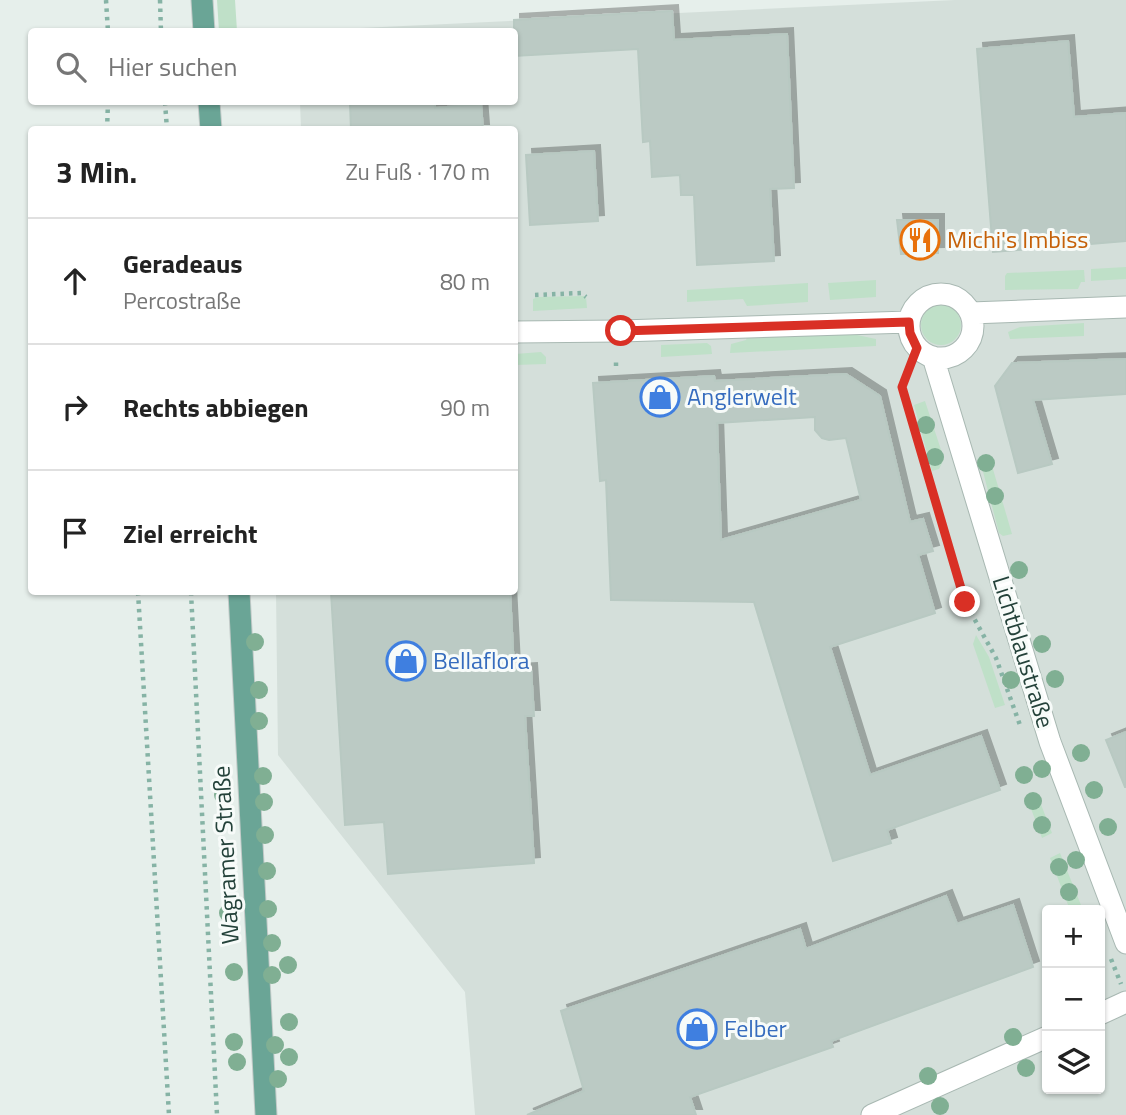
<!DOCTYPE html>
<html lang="de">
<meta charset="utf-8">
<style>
body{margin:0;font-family:"Titillium Web",sans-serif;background:#f2f2f2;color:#222}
.controls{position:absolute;right:21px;bottom:21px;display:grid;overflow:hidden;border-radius:7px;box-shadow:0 2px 5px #0004}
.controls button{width:63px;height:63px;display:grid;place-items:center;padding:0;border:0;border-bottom:2px solid #e0e0e0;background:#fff;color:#222;font:35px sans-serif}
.stop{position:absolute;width:21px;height:21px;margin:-16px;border:5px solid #d93025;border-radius:50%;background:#fff}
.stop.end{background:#d93025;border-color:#fff;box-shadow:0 2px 7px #0008}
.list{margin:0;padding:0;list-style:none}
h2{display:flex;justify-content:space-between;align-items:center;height:91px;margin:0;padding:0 28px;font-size:30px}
h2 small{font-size:23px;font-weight:400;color:#767676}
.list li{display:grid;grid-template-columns:46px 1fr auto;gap:21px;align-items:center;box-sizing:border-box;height:126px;padding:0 28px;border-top:2px solid #e0e0e0}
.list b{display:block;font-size:26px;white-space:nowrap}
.list p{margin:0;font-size:23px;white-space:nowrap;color:#767676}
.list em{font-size:23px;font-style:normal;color:#767676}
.icon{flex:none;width:38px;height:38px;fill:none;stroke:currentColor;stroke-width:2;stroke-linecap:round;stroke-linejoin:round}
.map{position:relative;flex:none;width:1126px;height:1115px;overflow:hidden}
.search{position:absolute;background:#fff;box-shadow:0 2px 5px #0004;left:28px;top:28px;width:490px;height:77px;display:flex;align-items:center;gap:18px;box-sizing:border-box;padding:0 24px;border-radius:7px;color:#767676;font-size:26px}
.panel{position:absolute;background:#fff;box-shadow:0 2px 5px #0004;left:28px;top:126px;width:490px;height:469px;border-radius:7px}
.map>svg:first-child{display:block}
.built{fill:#d4dfda;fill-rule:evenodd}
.green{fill:#bfe0c8}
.building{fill:#bbcac4;stroke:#b8c9c2;stroke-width:2;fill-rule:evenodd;filter:url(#shadow)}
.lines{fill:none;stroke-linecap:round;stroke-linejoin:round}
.street-casing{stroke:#a8b8b2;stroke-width:23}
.primary-casing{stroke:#c2cac8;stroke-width:23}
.path{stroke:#86b3a5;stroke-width:4.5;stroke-dasharray:3.5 5;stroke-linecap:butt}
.street{stroke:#fff;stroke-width:21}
.primary{stroke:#6aa596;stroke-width:21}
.tree{fill:#80af93}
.route{stroke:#d93025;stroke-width:9}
.labels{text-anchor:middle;stroke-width:6;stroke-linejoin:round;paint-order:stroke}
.food-label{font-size:24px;fill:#c56008;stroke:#f7fbf9;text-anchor:start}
.shop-label{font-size:24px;fill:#366cbe;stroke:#f7fbf9;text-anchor:start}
.street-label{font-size:24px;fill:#24423a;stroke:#f7fbf9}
</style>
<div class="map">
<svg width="1126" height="1115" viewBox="0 0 1126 1115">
<defs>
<filter id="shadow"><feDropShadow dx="6" dy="-6" stdDeviation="0" flood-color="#0004"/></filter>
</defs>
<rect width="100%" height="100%" fill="#e6efeb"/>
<!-- built -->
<path class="built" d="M955,0h171v1115h-651l-10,-123 -187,-237 -2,-163h238v-462l-213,-1 -1,-27h214v-70l-217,-1zM1047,910h53v179h-53z"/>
<!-- green -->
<path class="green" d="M217,0h18l2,31h-18z
M1126,267v12l-35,2v-12z
M1082,270h2l1,12h-4l-3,7 -73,1v-14l2,-3z
M876,280v17l-46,3 -2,-17z
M808,283v19l-61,4 -4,-7 -56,3v-12z
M584,296l2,1 1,11 -54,3v-12l5,-2z
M921 325a20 20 0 1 1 40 0a20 20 0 1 1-40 0Z
M1084,323v13l-74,3 -2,-7 12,-5z
M748,334l109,1 19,4v7l-146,7 1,-9 15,-4z
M707,343l4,3 1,8 -51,3v-12z
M541,352l5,5v7l-31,1v-11z
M925,401l19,58 -5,10 -7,2 -18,-66z
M985,456l5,3 22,75 -9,2 -4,-3 -19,-73z
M976,635l13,22 16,48 -10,3 -22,-64z
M1037,794l15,39 -10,5 -15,-40z
M1060,853l23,57h-13l-20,-52z"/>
<!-- building -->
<path class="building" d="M672,11l2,29 113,-6 7,154 -24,1 4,72 -77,4 -3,-70h-13l-1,-20 -28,2 -2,-36 -7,1 -5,-93 -124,7v-36z
M1068,41l6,76 52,-4v128l-133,11 -16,-203z
M350,102h85v6l46,-4 2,26h-132z
M594,151l4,70 -68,4 -4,-70z
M897,220h41v33l-37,1z
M1126,359v35l-93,6 19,64 -34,9 -23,-87 17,-23z
M846,374l34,22 30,126 13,-3 10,32 -15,4 17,58 -105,34 40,128 111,-39 19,54 -113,40 4,13 -58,18 -79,-259 -143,-2 -5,-120 -6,1 -7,-98 121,-7 1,5zM815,417v13l7,8 7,2 17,-2 15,62 -140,40 -4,-117z
M331,592h179l4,78 17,-1 3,47h-9l9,147 -146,11 -4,-52 -39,3z
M1126,732v55h-1l-19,-47z
M946,896l11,28 56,-19 20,62 -202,74 2,6 -143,50 6,18h-169l57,-24 -23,-80 239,-82 6,20z"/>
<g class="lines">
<!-- street casing -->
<g class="street-casing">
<path id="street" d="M909 326a32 32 0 1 1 64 0a32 32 0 1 1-64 0Z
M971,313l155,-6
M514,332l107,-1 288,-9
M933,357l117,385 76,201
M1100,1014l26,-12
M872,1115l175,-78"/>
</g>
<!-- primary casing -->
<g class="primary-casing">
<path id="primary" d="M202,0l2,32
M209,102l2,28
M239,592l27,523"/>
</g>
<!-- path -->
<path class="path" d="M106,0l2,32
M160,0l1,32
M165,102l2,28
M107,130l1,-28
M535,295l46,-2 5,4
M912,361l-10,27 63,214 31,56 25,70
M616,366v-8
M138,592l31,523
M191,592l26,523
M1111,959l10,25"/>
<!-- street -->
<use href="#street" class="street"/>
<!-- primary -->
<use href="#primary" class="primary"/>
</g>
<!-- trees -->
<g class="tree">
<circle cx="926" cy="425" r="9"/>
<circle cx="935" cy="457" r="9"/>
<circle cx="986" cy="463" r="9"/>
<circle cx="995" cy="496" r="9"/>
<circle cx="1019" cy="570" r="9"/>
<circle cx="255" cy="642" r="9"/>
<circle cx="1042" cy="644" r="9"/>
<circle cx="1055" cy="679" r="9"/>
<circle cx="1011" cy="680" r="9"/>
<circle cx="259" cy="690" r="9"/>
<circle cx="259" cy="721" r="9"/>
<circle cx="1081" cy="753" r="9"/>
<circle cx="1042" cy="769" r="9"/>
<circle cx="1024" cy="775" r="9"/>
<circle cx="263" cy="776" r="9"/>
<circle cx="1094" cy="790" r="9"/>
<circle cx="223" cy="795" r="9"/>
<circle cx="1033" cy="801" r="9"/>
<circle cx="264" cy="802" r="9"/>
<circle cx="1042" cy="825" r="9"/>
<circle cx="1108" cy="827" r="9"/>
<circle cx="265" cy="835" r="9"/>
<circle cx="1076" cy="860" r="9"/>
<circle cx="1059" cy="867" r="9"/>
<circle cx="267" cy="871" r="9"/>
<circle cx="1069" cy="892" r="9"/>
<circle cx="268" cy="909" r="9"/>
<circle cx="228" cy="913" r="9"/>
<circle cx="272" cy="943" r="9"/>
<circle cx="288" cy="965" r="9"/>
<circle cx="234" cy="972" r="9"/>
<circle cx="272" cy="975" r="9"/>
<circle cx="289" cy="1022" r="9"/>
<circle cx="1013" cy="1037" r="9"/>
<circle cx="234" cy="1042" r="9"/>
<circle cx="275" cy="1045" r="9"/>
<circle cx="289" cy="1057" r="9"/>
<circle cx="237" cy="1062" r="9"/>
<circle cx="1026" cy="1068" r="9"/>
<circle cx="928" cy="1076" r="9"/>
<circle cx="278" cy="1079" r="9"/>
<circle cx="940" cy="1106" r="9"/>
</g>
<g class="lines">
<!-- route -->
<path class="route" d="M621,331l288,-9 1,11 7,15 -15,39 63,215"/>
</g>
<!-- icons -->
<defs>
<g id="restaurant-ring" transform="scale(2.0125)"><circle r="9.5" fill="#f7fbf9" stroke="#e8710a" stroke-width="1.5"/><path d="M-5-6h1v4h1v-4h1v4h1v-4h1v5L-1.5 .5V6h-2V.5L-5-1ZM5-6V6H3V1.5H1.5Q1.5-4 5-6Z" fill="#e8710a"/></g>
<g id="shop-ring" transform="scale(2.0125)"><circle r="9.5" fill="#f7fbf9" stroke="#3f7fe0" stroke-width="1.5"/><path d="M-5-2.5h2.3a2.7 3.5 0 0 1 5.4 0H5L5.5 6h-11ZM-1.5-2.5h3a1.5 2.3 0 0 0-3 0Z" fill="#3f7fe0"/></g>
</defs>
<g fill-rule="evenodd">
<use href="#restaurant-ring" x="920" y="240"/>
<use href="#shop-ring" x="660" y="397"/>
<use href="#shop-ring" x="406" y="661"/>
<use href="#shop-ring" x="697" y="1029"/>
</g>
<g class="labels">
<!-- food labels -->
<g class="food-label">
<text x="947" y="248">Michi's Imbiss</text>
</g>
<!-- shop labels -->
<g class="shop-label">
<text x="687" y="405">Anglerwelt</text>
<text x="433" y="669">Bellaflora</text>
<text x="724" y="1037">Felber</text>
</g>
<!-- street labels -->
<g class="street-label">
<text transform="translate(1023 652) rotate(73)" y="8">Lichtblaustraße</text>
<text transform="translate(226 855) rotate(-93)" y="8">Wagramer Straße</text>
</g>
</g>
</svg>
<div class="controls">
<button>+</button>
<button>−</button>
<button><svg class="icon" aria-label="layers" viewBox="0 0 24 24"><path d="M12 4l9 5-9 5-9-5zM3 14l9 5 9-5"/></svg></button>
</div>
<div class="stop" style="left:621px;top:331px"></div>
<div class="stop end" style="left:965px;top:602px"></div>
<div class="search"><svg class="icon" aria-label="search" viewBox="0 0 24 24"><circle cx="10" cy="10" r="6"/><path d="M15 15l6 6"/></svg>Hier suchen</div>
<section class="panel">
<h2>3 Min.<small>Zu Fuß · 170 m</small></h2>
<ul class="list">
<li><svg class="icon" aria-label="ahead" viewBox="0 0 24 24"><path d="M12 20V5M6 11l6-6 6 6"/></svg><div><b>Geradeaus</b><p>Percostraße</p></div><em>80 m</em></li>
<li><svg class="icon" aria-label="right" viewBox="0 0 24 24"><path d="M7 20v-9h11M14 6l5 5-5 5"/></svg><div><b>Rechts abbiegen</b></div><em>90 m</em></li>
<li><svg class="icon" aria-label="arrive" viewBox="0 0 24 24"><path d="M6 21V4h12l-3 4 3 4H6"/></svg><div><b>Ziel erreicht</b></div></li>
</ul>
</section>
</div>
